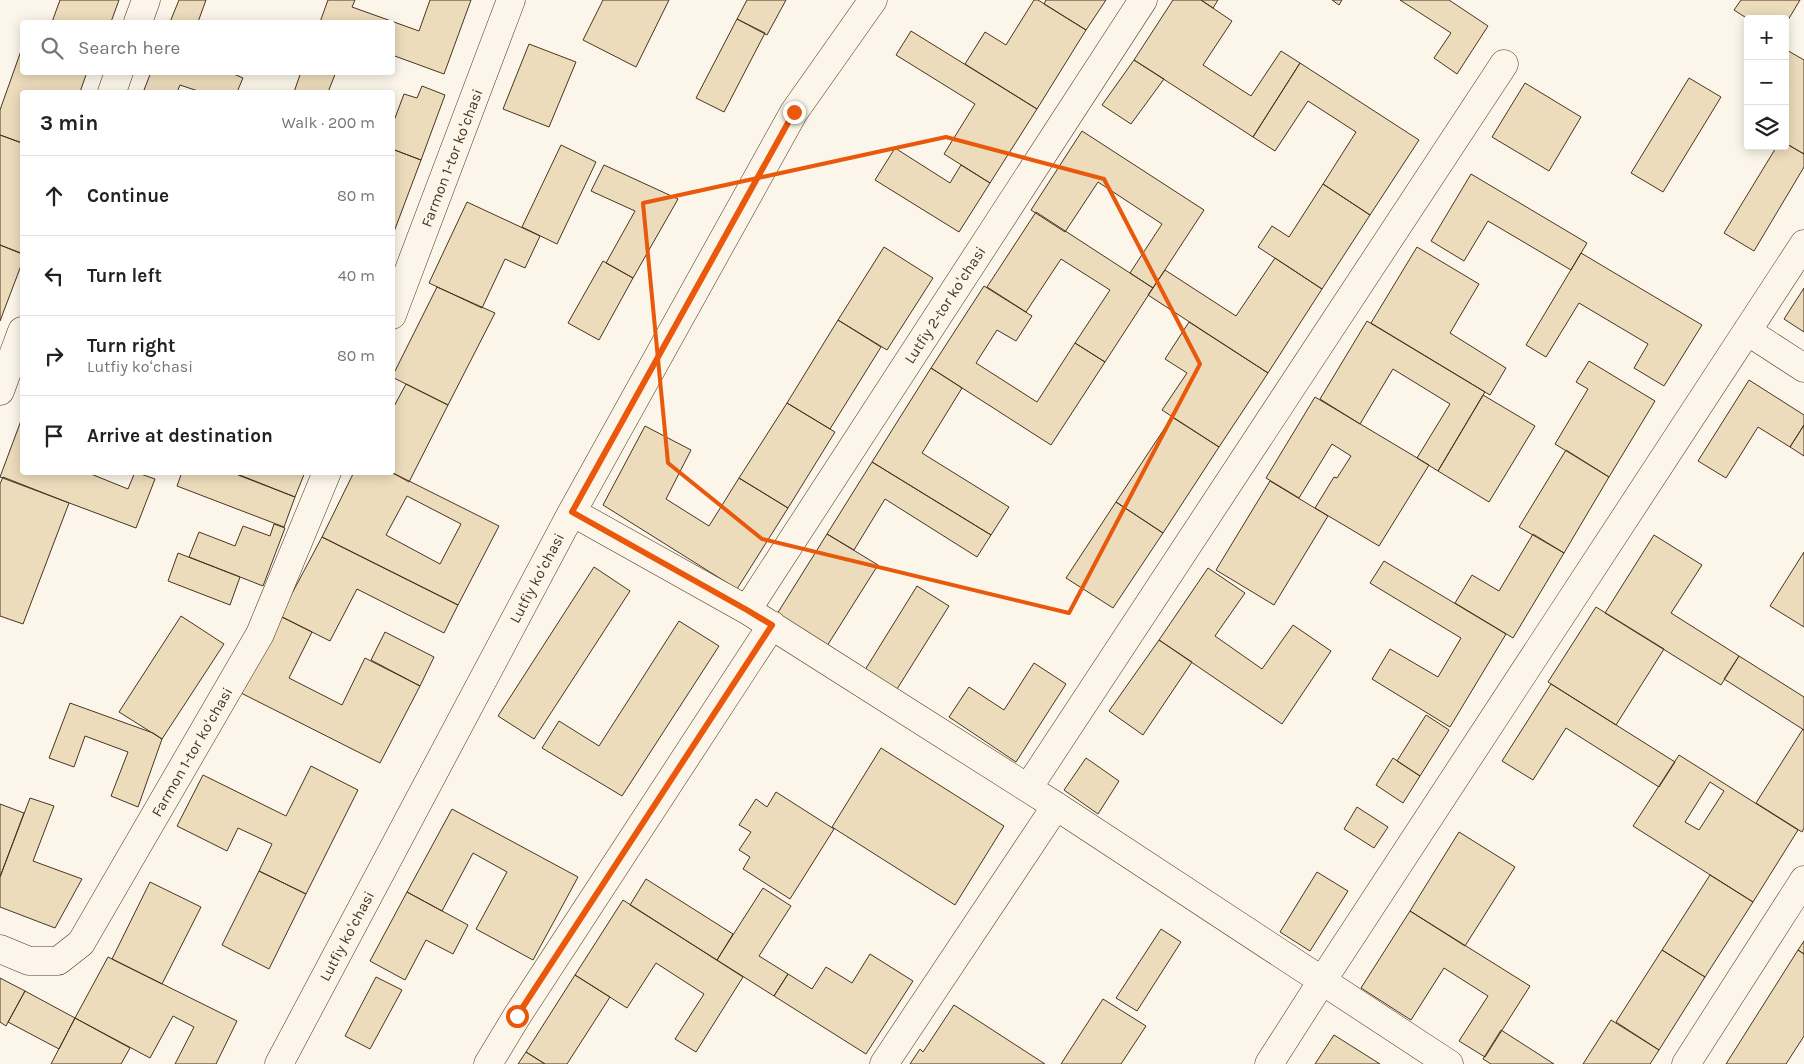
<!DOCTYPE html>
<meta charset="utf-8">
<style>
body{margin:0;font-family:Karla,sans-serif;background:#f2f2f2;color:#222}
.controls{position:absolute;right:15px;top:15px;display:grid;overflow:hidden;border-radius:5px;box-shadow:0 2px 12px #0003}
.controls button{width:45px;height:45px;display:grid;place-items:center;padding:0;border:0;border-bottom:1px solid #e0e0e0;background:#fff;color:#222;font:25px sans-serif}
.stop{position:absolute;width:15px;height:15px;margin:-11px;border:4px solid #ea580c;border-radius:50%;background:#fff}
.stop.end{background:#ea580c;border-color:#fff;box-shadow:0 1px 5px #0008}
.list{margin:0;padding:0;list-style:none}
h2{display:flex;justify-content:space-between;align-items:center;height:65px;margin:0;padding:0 20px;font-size:21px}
h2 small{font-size:16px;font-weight:400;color:#767676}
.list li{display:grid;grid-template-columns:32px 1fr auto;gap:15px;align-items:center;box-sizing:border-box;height:80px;padding:0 20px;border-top:1px solid #e0e0e0}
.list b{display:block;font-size:19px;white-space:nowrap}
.list p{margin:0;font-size:16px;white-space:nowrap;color:#767676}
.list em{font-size:16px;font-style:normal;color:#767676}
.icon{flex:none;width:28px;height:28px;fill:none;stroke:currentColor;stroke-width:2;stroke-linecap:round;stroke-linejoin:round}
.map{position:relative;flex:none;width:1804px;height:1064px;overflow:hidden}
.search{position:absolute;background:#fff;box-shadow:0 2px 12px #0003;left:20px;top:20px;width:375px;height:55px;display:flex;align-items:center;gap:12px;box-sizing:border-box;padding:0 18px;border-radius:5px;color:#767676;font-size:19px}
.panel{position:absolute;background:#fff;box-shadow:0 2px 12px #0003;left:20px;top:90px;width:375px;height:385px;border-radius:5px}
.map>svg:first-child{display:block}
.building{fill:#ecdcbc;stroke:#4a3520;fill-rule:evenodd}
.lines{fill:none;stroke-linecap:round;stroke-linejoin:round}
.minor-casing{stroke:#4a3520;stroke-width:29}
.minor{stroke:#fbf6e9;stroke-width:28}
.route{stroke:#ea580c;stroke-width:6}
.marked{fill:none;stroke:#e8590c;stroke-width:4;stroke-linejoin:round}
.labels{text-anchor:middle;stroke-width:4;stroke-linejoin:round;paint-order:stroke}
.street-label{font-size:15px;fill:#4a3520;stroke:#fbf6e9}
</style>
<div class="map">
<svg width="1804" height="1064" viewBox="0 0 1804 1064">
<rect width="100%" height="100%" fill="#fbf6e9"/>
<!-- building -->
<path class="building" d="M60,0h59l-8,22h-59z
M179,0h27l-8,22h-28z
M328,0h27l-3,7 67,24 11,-31h41l-27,74 -52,-19v-33h-72z
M603,0h66l-33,67 -53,-27z
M747,0h39l-19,35 -30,-16z
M1034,0h4l48,30 -49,79 -72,-45 20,-32 21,13z
M1046,0h60l-20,30 -42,-26z
M1173,0h28l31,21 -29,44 48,31 30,-45 19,12 -47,74 -119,-77z
M1201,0h17l-5,8z
M1332,0h10l-3,5z
M1400,0h49l39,26 -31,48 -23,-16 17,-25z
M1741,0h59l-15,25v-6h-37l-14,-9z
M737,19l28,14 -41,79 -28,-14z
M911,31l126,78 -47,74 -46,-29 31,-50 -79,-49z
M529,44l47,18 -27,65 -46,-18z
M22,48v24h65l-7,20h-58v51l-22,-8v-25z
M1785,49l19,11v94l-19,-11v-57l4,-6 -4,-3z
M1134,60l30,19 -33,45 -29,-19z
M1300,63l119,77 -49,75 -47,-31 33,-52 -48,-31 -33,50 -22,-14z
M151,72h78l14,6 -6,14h-36l-21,-7 -3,7h-26l-7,-2z
M301,72h35l-8,20h-34z
M1689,78l32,19 -58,95 -32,-19z
M1525,83l56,34 -32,54 -57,-34z
M422,86l23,9 -24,65 -29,-11v-23l12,-32 13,4z
M1082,131l122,79 -51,78 -23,-15 32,-49 -64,-42 -33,50 -34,-22z
M0,135l22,8v106l-1,4 -21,-8z
M1785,143l19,11v13l-50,84 -30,-18 53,-87h8z
M561,145l35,17 -39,82 -35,-17z
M895,148l55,35 11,-18 29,18 -31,49 -84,-52z
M392,149l29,11 -29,77z
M604,165l74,34 -45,79 -27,-15 29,-52 -44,-20z
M1471,174l116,69 -16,27 -83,-49 -24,40 -33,-20z
M1323,184l47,31 -48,74 -64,-42 14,-21 17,11z
M467,202l73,34 -15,32 -20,-9 -23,49 -53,-25z
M1036,212l117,76 -48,74 -30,-19 35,-53 -49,-31 -35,53 -39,-25z
M0,245l22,9v9l-22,58z
M884,247l49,31 -46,72 -49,-30z
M1417,247l62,37 -29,49 56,35 -16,27 -119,-72z
M1581,253l121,72 -38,61 -30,-18 14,-24 -69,-41 -33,54 -20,-12z
M1275,258l47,31 -54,84 -120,-78 17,-25 71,46z
M603,261l30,17 -34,62 -31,-17z
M984,286l48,30 -16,25 -19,-11 -21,33 61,39 38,-59 30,19 -54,83 -120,-77z
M437,287l58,26 -47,92 -56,-28z
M1804,288v44l-20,-13z
M838,320l43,27 -51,82 -43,-26z
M1367,321l118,71 -47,79 -21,-13 33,-54 -57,-35 -33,55 -40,-25z
M1189,322l79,51 -49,74 -57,-37 25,-37 -22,-14z
M1589,361l66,40 -46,76 -54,-33 33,-55 -12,-7z
M931,368l31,20 -40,65 87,54 -18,28 -119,-73z
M1749,380l55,35v10l-14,22 -32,-20 -32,51 -28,-17z
M406,384l42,21 -39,77 -18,-10h1v-62z
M1483,395l52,31 -46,76 -51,-31z
M1315,397l114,68 -50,81 -64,-38 19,-31 3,1 14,-22 -19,-12 -33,54 -33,-20z
M787,403l48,29 -47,76 -49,-30z
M1172,417l47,30 -56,86 -47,-31z
M22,418v54h64l42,17 7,-17 20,7 -19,49 -136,-51z
M1804,425v31l-14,-9z
M645,426l46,24 -25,49 43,27 30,-48 49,30 -51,81 -134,-84z
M1566,450l43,27 -45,76 -45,-26z
M872,462l119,73 -14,22 -92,-58 -31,51 -27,-16z
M182,472h50l63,25 -11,30 -107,-41z
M239,472h66l-10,25 -57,-22z
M354,472h37l108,54 -41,79 -136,-68zM407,496l54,28 -21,40 -54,-29z
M3,477l66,26 -46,121 -23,-8v-132z
M1270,481l58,35 -54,89 -58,-35z
M1116,502l47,31 -50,75 -47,-30z
M274,524l11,4 -22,58 -74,-29 10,-25 36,14 8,-20 27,10z
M827,534l51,31 -51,81 -50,-32z
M1533,534l31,19 -51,85 -58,-35 17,-28 27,16z
M1654,535l48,30 -31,48 68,43 -18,29 -116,-72z
M322,537l136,68 -14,28 -87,-44 -27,52 -50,-25z
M1804,552v75l-34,-21z
M178,553l62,24 -10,28 -62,-24z
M1384,561l122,73 -56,93 -78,-48 18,-30 48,28 23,-39 -91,-55z
M594,567l36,24 -96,148 -36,-23z
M1208,568l37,25 -30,43 47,33 31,-44 38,26 -49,73 -123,-84z
M917,586l32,20 -52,83 -32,-19z
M1596,607l68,42 -48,76 -68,-43z
M181,616l43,28 -62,95 -43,-27z
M280,616l32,16 -23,46 53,27 23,-47 55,28 -40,77 -139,-70z
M679,621l40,25 -97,150 -80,-48 17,-27 40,25z
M385,632l49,25 -14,29 -49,-26z
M1159,640l33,22 -49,73 -34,-24z
M1739,656l65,41v33l-80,-51z
M1034,663l32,21 -50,78 -67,-45 20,-30 35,23z
M1551,684l124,78 -16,25 -93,-59 -33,52 -31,-19z
M70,703l83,30 9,6 -24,68 -27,-11 17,-44 -43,-16 -11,31 -25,-9z
M1426,715l23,15 -29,46 -23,-15z
M1803,729l1,1v98l-2,4 -46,-29z
M881,748l123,78 -49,79 -123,-78z
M1679,755l119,75 -45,72 -120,-76zM1710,782l14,9 -25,39 -14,-8z
M1086,758l33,23 -21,33 -34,-24z
M1393,758l27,18 -17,27 -27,-18z
M311,766l47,24 -52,104 -47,-23 13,-27 -34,-16 -11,23 -50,-25 26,-51 83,41z
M776,792l58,37 -44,70 -47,-30 7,-12 -11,-7 12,-18 -12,-7 17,-26 11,8z
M30,798l24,8 -21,55 49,18 -27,49 -55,-21v-30z
M0,804l24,9 -24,64z
M1357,807l31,20 -14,21 -30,-19z
M452,809l126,68 -45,83 -57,-31 31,-57 -34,-19 -31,58 -35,-19z
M1459,832l56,35 -50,79 -55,-35z
M259,871l47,23 -37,75 -47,-24z
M1317,872l31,19 -38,60 -30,-19z
M1710,875l43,27 -48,75 -43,-27z
M646,879l87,55 -16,26 -87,-55z
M150,882l51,25 -39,77 -50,-25z
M763,888l28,18 -32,50 29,18 -14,22 -57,-36z
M407,892l61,33 -15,29 -27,-14 -21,40 -35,-19z
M623,900l120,77 -47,75 -21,-13 29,-45 -48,-31 -29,45 -52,-33z
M1410,911l120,75 -45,71 -26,-16 29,-45 -44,-28 -33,52 -50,-32z
M1161,929l20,13 -44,69 -21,-13z
M1804,941v13l-6,-4z
M1662,950l43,27 -46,73 -43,-28z
M1798,950l6,4v82l-18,28h-60z
M870,954l43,27 -47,73 -92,-58 14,-22 24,15 14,-22 26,16z
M108,957l129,64 -21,43h-41l19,-37 -21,-11 -23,42 -75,-40z
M575,975l35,22 -43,67h-22l-19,-12z
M376,977l26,13 -32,59 -25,-13z
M0,978l25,13 -19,35 -6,-4z
M25,991l50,27 -16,31 -51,-27z
M1103,999l43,27 -25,38h-60z
M954,1005l91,59h-135l10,-15 3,3z
M75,1018l55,30 -9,16h-70z
M1611,1020l48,30 -9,14h-67z
M1501,1030l53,34h-63l-8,-5z
M1334,1035l46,29h-65z
M526,1052l19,12h-27z"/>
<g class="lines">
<!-- minor casing -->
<g class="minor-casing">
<path id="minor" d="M138,22l8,-22
M112,92l7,-20
M392,315l119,-315
M1747,331l57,37
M0,391l22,-60
M572,512l175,98 309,196 393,258
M747,610l396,-610
M1028,788l476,-724
M0,949l29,12h29l23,-18 179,-309 67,-162
M279,1064l293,-552 222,-400 79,-112
M488,1064l29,-48 255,-391
M884,1064l172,-258
M1269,1064l53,-83 482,-737
M1686,1064l118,-184"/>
</g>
<!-- minor -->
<use href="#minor" class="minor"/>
</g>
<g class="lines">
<!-- route -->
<path class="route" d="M517,1016l255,-391 -25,-15 -175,-98 222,-400"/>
</g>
<!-- marked area -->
<path class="marked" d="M946,137l158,42 96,185 -131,249 -307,-74 -94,-76 -25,-260z"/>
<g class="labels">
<!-- street labels -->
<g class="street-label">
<text transform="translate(452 158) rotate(-69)" y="5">Farmon 1-tor koʻchasi</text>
<text transform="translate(945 305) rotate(-57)" y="5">Lutfiy 2-tor koʻchasi</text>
<text transform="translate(537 578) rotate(-62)" y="5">Lutfiy koʻchasi</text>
<text transform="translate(192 752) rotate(-60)" y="5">Farmon 1-tor koʻchasi</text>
<text transform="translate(347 936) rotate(-62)" y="5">Lutfiy koʻchasi</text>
</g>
</g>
</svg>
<div class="controls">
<button>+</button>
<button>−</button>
<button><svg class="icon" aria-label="layers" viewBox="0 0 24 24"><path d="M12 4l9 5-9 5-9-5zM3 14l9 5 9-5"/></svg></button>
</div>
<div class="stop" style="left:517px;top:1016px"></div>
<div class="stop end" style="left:794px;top:112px"></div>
<div class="search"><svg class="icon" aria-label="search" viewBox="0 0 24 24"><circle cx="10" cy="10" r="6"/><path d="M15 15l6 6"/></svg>Search here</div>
<section class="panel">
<h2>3 min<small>Walk · 200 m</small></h2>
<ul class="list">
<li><svg class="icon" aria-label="ahead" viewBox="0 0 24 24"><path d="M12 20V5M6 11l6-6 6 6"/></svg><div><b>Continue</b></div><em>80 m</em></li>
<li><svg class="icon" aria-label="left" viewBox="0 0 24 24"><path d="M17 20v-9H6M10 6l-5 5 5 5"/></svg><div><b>Turn left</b></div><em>40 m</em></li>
<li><svg class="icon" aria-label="right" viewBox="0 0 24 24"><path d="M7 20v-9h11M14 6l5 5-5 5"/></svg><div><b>Turn right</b><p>Lutfiy koʻchasi</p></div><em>80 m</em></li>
<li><svg class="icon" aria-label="arrive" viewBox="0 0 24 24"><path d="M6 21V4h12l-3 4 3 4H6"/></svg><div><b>Arrive at destination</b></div></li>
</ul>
</section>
</div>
